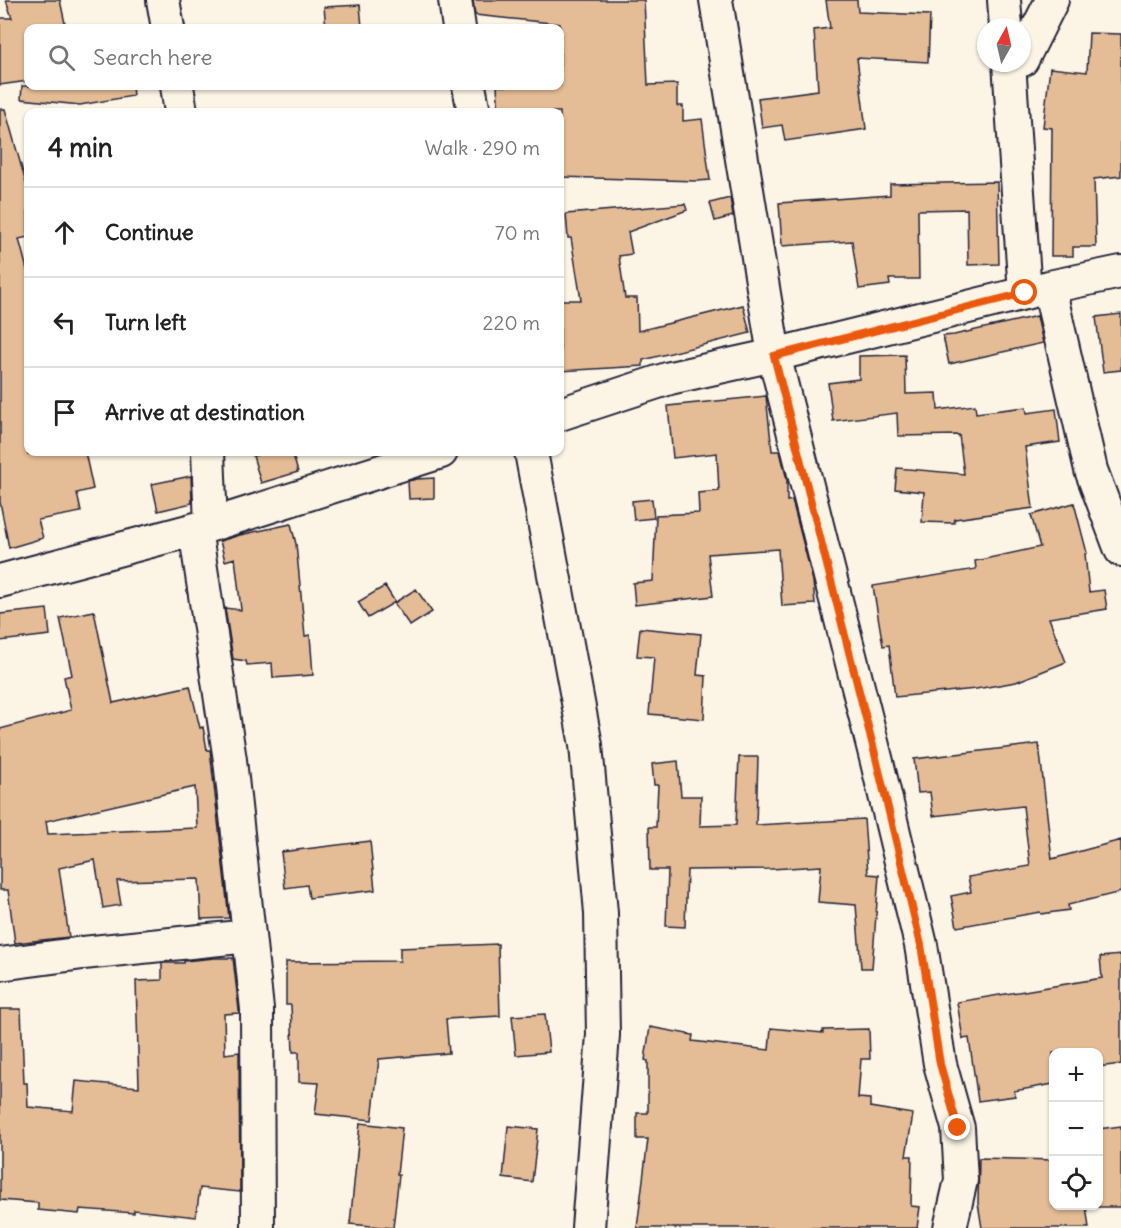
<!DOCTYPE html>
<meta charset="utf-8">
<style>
body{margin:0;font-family:Delius,sans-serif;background:#f6f6f6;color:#222}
.controls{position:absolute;right:18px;bottom:18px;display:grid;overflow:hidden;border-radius:12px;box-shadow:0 2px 4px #0004}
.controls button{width:54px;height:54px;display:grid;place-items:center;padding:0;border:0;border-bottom:2px solid #e0e0e0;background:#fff;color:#222;font:30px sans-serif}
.compass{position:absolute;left:977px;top:18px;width:54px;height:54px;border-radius:50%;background:#fff;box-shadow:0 2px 4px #0004;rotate:8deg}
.stop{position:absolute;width:18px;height:18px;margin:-14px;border:4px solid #ea580c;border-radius:50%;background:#fff}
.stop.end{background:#ea580c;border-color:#fff;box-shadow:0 2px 6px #0008}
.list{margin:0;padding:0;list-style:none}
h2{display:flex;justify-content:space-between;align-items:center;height:78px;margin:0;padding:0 24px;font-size:26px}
h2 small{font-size:20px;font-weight:400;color:#767676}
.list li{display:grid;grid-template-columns:39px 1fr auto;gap:18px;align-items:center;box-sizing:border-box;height:90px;padding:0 24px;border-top:2px solid #e0e0e0}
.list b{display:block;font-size:22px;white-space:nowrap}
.list em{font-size:20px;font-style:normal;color:#767676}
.icon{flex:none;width:33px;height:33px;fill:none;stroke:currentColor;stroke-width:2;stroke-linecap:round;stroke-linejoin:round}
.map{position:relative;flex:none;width:1121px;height:1228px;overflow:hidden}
.search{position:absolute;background:#fff;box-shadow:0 2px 4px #0004;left:24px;top:24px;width:540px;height:66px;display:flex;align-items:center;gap:15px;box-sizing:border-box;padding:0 21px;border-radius:12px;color:#767676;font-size:22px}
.panel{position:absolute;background:#fff;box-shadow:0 2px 4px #0004;left:24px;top:108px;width:540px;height:348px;border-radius:12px}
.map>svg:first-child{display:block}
.building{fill:#e4bc95;stroke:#22223b;stroke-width:1.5;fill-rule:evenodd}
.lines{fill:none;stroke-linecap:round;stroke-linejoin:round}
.minor-casing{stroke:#22223b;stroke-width:36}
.minor{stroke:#fcf5e5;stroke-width:32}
.route{stroke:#ea580c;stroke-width:8}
</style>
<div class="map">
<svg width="1121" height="1228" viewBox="0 0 1121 1228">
<rect width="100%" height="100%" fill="#fcf5e5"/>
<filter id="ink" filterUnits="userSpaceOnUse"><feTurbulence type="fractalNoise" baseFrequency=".0167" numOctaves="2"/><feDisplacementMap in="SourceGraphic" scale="12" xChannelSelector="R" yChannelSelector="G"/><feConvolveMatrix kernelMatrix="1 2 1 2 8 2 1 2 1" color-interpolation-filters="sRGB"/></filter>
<g filter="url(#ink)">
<!-- building -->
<path class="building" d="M6,0h54l6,28h-38v53l-28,4v-67h12z
M473,0h171l4,85 29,-1v22h6v15l19,-2 8,61 -13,1 -137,-4v-65h-61l-2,-26h63v-62l-85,-9z
M826,0h31l1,12 72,3 -2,47 -71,-4 9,71 -81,12 -3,-16 -20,3 -4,-30 60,-8 -4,-60 16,-2z
M360,5l2,22 -36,1 -2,-21z
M1089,33l32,1v142l-27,3 2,68h-23v9h-22l1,-128 -9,-1 7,-59 37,4z
M22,86h110l1,10 -53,9 -59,-6z
M0,109h5l23,81v47l-9,2 9,34v181l15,-2h42l8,37 -16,4 4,19 -43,8 5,18 -34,10 -9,-46z
M997,182l2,82 -31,1 -1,-56 -49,1 1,69h-30l1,6 -31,4 -7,-48 -70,5 -3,-43 111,-8v-11z
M730,198l3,18 -18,5 -5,-18z
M685,204l2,6 -59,22 4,22 -13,2 6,42h12l1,33 105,-26 7,28 -107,27v6l-83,5v-71h21l-10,-62h-3l-2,-24z
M1121,314v56l-18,2 -7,-55z
M1037,316l6,27 -94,21 -6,-28 11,-1z
M905,355l1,39 31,-1 1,17 37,-5 1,8 50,-6 1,6 29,-4 4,33 -35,5 8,61 -78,11 -1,4 -32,-1 2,-30 -29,-3 2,-21 67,6 -5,-39 -61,1 -1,-23 -64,8 -5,-38 31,-4v-23z
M766,396l6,55h8l7,29v21l5,-1 21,81 2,23 -33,2 -4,-57 -70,5 5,42 -78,9 -2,-22 20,-2 3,-66 43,-2 -1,-20 21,-2 -2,-38 -44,5 -5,-52z
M267,452h25l6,20 -37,11 -8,-27z
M191,476l1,27 -34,8 -6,-27z
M434,478v20l-25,1 -1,-18 9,-2z
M652,499l2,19 -20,2 -2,-19z
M1074,503l13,50 -2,1 4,38 15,-2 3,19 -58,9 17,44 -50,20 -40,7 -81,8 -6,-52 -6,1 -10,-60 103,-17 -1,-8 65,-14 -9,-32z
M291,524l5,20 9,92 5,-1 3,40 -40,3 -1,-15 -25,2 -1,-4 -13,-2 -8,-51 16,2 -6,-52 -10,3 -5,-20 20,-6z
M385,586l10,16 -27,16 -10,-16z
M416,589l16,23 -22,14 -16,-23z
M47,609l3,26 -50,6v-27z
M94,611l19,92 77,-17 10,42 3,-1 4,23h3l19,168 -28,1 -2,-40 -82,2 4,24 -18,3 -8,-48 -36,8 10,69 -54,6 -7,-53h-8v-161l71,-19 -7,-33 8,-2 -12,-57zM195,787l2,41 -149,6 -2,-13z
M640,628l61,6 -4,41 9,1 -2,43 -55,-5 5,-57 -17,-1z
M1039,744l13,115 69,-19v52l-53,13 1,5 -28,4 -1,-2 -83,15 -6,-31 20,-4 -3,-15 62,-11 -7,-60 -90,10 -3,-24 -12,1 -4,-34z
M739,757h19l-2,68 108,-6 4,55 11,1 -7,93h-11l-5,-63 -38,-3 3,-36 -50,3 -84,1 -2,57 -19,-1 2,-56h-18l-1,-43h7l2,-42h-4l-2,-21 26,-3 3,35h20l-1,30 36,-1z
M370,841l5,49 -66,8 -2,-13 -22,3 -4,-36z
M498,944l2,72 -54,3 3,34 -70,6 -7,61 -57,-6 4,-31 -20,-1v-30h-6l-2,-47h-5v-43l114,-1v-13z
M1121,955v109l-23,3v-14h-45v31l-39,7 1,5 -37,5 -9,-63 -6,1 -6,-37 145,-24 -2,-21z
M215,958h18l6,52v3l-15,1 1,40 14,-2 1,140 -40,-4 -4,29 -62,-7v3l-54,-4 -1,5 -41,-4v-7l-38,-3v-191h21l3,74h3l1,24 45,4 3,-30 63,6 -3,-106 26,-1v-17h22v-2z
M545,1014l4,38 -33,3 -4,-39z
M650,1027l43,8 -1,6 77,9 2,-22 52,5v-3l46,-1 1,30h-9l-3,39 12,1v8l43,7 -7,42h6l-1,50 9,1 -3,21h-280l11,-89h-11v-26h11v-52l-3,-1z
M360,1123l42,5 -5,47h2l-6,53 -43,-4z
M508,1126l30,3 -6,53 -29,-4z
M1121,1126v81h-23v-78z
M979,1158l74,2v46h33l3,22h-107l-4,-25z"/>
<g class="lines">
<!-- minor casing -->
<g class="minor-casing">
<path id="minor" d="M163,0l5,28
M455,0l4,28
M716,0l58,355 102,403 45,187 19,119 18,64 3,52 -11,48
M1004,0l2,27
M1022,60l30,-60
M1009,63l16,230
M177,86l4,26
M469,86l5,26
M1049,287l42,183 30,80
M560,414l110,-36 104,-23 275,-68 72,-15
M208,452l3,73
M531,452l55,293 15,168 2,122 -15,193
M195,529l35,231 27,249 1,219
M0,581l211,-56 230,-73
M0,964l83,-11 166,-17"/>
</g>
<!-- minor -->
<use href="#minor" class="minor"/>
</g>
</g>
<g class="lines" filter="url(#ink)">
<!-- route -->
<path class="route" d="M958,1128l-18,-64 -19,-119 -45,-187 -102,-402 251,-63"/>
</g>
</svg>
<div class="controls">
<button>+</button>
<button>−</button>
<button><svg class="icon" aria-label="locate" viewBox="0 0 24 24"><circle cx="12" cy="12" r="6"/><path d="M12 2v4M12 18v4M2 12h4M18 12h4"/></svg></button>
</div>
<svg class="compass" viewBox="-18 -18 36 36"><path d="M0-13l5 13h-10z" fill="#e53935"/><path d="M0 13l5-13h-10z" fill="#767676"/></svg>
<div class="stop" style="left:1025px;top:293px"></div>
<div class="stop end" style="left:958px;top:1128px"></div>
<div class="search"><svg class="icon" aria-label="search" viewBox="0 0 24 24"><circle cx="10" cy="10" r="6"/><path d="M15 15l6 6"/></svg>Search here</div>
<section class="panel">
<h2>4 min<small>Walk · 290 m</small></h2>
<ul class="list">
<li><svg class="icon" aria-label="ahead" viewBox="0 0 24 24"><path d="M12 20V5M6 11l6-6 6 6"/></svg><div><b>Continue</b></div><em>70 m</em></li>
<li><svg class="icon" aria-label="left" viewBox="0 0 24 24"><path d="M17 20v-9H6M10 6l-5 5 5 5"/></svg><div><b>Turn left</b></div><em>220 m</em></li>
<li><svg class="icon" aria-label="arrive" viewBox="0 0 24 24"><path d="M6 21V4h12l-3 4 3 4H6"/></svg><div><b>Arrive at destination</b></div></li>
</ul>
</section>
</div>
